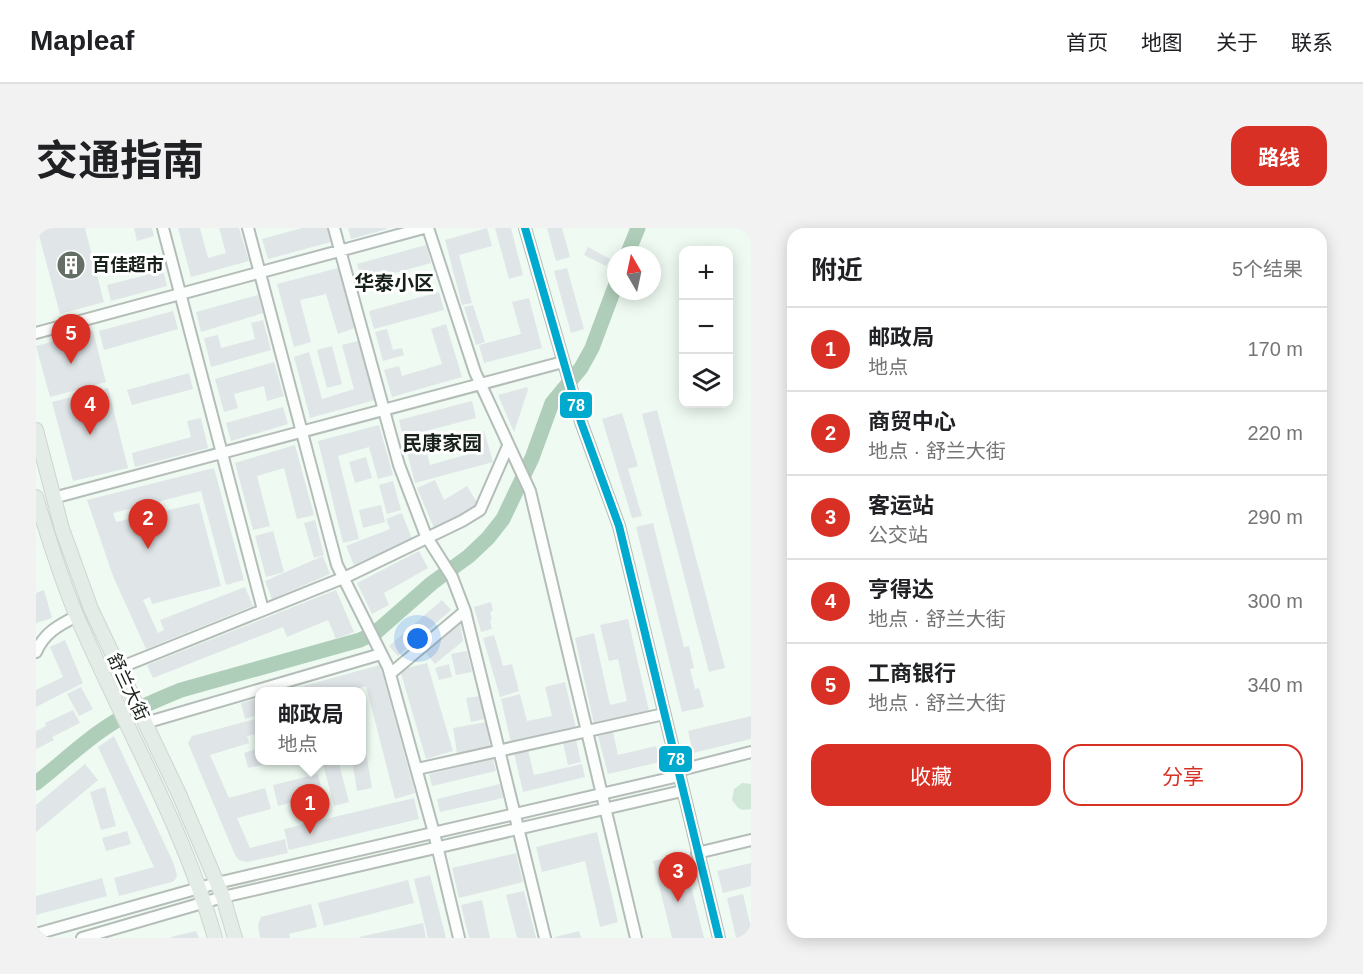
<!DOCTYPE html>
<html lang="zh">
<meta charset="utf-8">
<style>
body{margin:0;font-family:Arial,"Noto Sans SC",sans-serif;background:#f2f2f2;color:#202124}
.controls{position:absolute;right:18px;top:18px;display:grid;overflow:hidden;border-radius:12px;box-shadow:0 3px 15px #0003}
.controls button{width:54px;height:54px;display:grid;place-items:center;padding:0;border:0;border-bottom:2px solid #e0e0e0;background:#fff;color:#202124;font:30px sans-serif}
.compass{position:absolute;left:571px;top:18px;width:54px;height:54px;border-radius:50%;background:#fff;box-shadow:0 3px 15px #0003;rotate:351deg}
.you{position:absolute;left:382px;top:411px;width:21px;height:21px;margin:-15px;border:4px solid #fff;border-radius:50%;background:#1a73e8;box-shadow:0 0 0 9px #1a73e833}
.badge{display:grid;place-items:center;width:39px;height:39px;border-radius:50%;background:#d93025;color:#fff;font-size:20px;font-weight:700}
.pin{position:absolute;translate:-50% -50px;filter:drop-shadow(0 2px 3px #0008)}
.pin::after{content:'';position:absolute;top:32px;width:21px;height:18px;background:inherit;clip-path:polygon(0 0,100% 0,50% 100%)}
.popup{position:absolute;left:219px;top:459px;width:111px;height:78px;box-sizing:border-box;display:grid;place-content:center;border-radius:12px;background:#fff;filter:drop-shadow(0 2px 4px #0005);font-size:20px;white-space:nowrap;color:#757577}
.popup b{font-size:22px;color:#202124}
.popup::after{content:'';position:absolute;left:50%;top:100%;margin-left:-12px;border:12px solid transparent;border-top-color:#fff}
.list{margin:0;padding:0;list-style:none}
h2{display:flex;justify-content:space-between;align-items:center;height:78px;margin:0;padding:0 24px;font-size:26px}
h2 small{font-size:20px;font-weight:400;color:#757577}
.list li{display:grid;grid-template-columns:39px 1fr auto;gap:18px;align-items:center;box-sizing:border-box;height:84px;padding:0 24px;border-top:2px solid #e0e0e0}
.list b{display:block;font-size:22px;white-space:nowrap}
.list p{margin:0;font-size:20px;white-space:nowrap;color:#757577}
.list em{font-size:20px;font-style:normal;color:#757577}
.actions{display:flex;gap:12px;padding:18px 24px}
.actions a{flex:1;padding:14px 0;border:2px solid #d93025;border-radius:18px;text-align:center;font-size:21px;color:#d93025}
.actions .main{background:#d93025;color:#fff}
.icon{flex:none;width:33px;height:33px;fill:none;stroke:currentColor;stroke-width:2;stroke-linecap:round;stroke-linejoin:round}
.map{position:relative;flex:none;width:715px;height:710px;overflow:hidden;border-radius:18px}
header{display:flex;align-items:center;gap:36px;box-sizing:border-box;height:84px;padding:0 30px;background:#fff;border-bottom:2px solid #e0e0e0}
header strong{font-size:28px}
nav{display:flex;gap:33px;margin-inline-start:auto;font-size:21px}
.intro{display:flex;align-items:center;justify-content:space-between;box-sizing:border-box;height:144px;padding:0 36px}
h1{margin:0;font-size:42px}
.button{padding:15px 27px;border-radius:18px;background:#d93025;color:#fff;font-size:21px;font-weight:700}
main{display:flex;gap:36px;padding:0 36px}
aside{flex:1;background:#fff;border-radius:18px;box-shadow:0 3px 15px #0003}
.map>svg:first-child{display:block}
.green{fill:#d1e8d8}
.lines{fill:none;stroke-linecap:round;stroke-linejoin:round}
.river{stroke:#afceb9;stroke-width:15}
.building{fill:#e0e6e8}
.minor-casing{stroke:#b4bdb7;stroke-width:14}
.major-casing{stroke:#cfd5d1;stroke-width:16}
.minor{stroke:#fcfefd;stroke-width:10}
.major{stroke:#e4ece7;stroke-width:14}
.bus-1-casing{stroke:#fff;stroke-width:12}
.bus-1{stroke:#00a9ce;stroke-width:8}
.labels{text-anchor:middle;stroke-width:6;stroke-linejoin:round;paint-order:stroke}
.poi-label{font-size:18px;font-weight:bold;fill:#19211b;stroke:#fff;text-anchor:start}
.street-label{font-size:18px;fill:#19211b;stroke:#fff}
.neighbourhood-label{font-size:20px;font-weight:bold;fill:#19211b;stroke:#fff}
.line-badge{stroke:#fff;stroke-width:2}
.badge-label{font-size:16px;text-anchor:middle;font-weight:bold;fill:#fff}
</style>
<header>
<strong>Mapleaf</strong>
<nav><a>首页</a><a>地图</a><a>关于</a><a>联系</a></nav>
</header>
<div class="intro"><h1>交通指南</h1><a class="button">路线</a></div>
<main>
<div class="map">
<svg width="715" height="710" viewBox="0 0 715 710">
<rect width="100%" height="100%" fill="#eefaf2"/>
<!-- green -->
<path class="green" d="M706,555l9,1v25l-8,1 -5,-2 -6,-8 2,-11z"/>
<g class="lines">
<!-- river -->
<path class="river" d="M591,27l11,-27
M0,555c22,-17 43,-37 66,-53 24,-17 52,-29 79,-40l179,-50 15,-7 57,-50 37,-27 19,-18 15,-19 29,-61 20,-55 29,-35 11,-20 24,-64"/>
</g>
<!-- building -->
<path class="building" d="M1,0h48l19,74 -44,12z
M98,0h18l2,8 -17,5z
M142,0h22l8,30 18,-5 -7,-25h20l10,33 -58,16z
M266,0h25l4,14 -63,17 -6,-20z
M312,0h39v1l-36,10z
M451,0l5,18 -33,9 13,48 -10,2 -17,-65z
M459,0h16l12,47 -14,4z
M511,0h15l8,29 -14,4z
M390,17l5,18 -69,19 -5,-18z
M552,19l22,12 -4,7 -22,-11z
M123,26l8,32 -56,15 -4,-16 39,-10 -4,-17z
M302,40l17,60 -17,6 -12,-40 -26,6 11,42 -17,5 -17,-63z
M531,40l17,61 -13,4 -17,-62z
M403,64l5,18 -70,19 -5,-18z
M222,67l5,18 -62,19 -5,-20z
M493,70l13,50 -58,15 -5,-18 42,-11 -9,-32z
M437,77l12,37 -9,3 -12,-38z
M137,83l5,18 -74,21 -5,-19z
M227,92l8,30 -60,17 -7,-29 14,-3 3,13 34,-9 -4,-16z
M410,96l16,53 -70,20 -8,-27 15,-4 3,10 40,-12 -11,-35z
M351,101l6,21 9,-2 2,7 -21,6 -8,-29z
M57,103l13,51 -56,15 -14,-51z
M322,113l17,59 -65,18 -16,-61 15,-5 13,47 32,-10 -12,-44z
M296,118l10,38 -15,4 -10,-38z
M238,134l10,34 -17,5 -3,-15 -30,8 4,14 -14,4 -9,-33z
M153,145l4,16 -61,16 -5,-15z
M491,159l1,3 -14,42 -16,-37z
M72,160l20,80 -55,13 -21,-79z
M436,173l4,17 -73,19 -4,-17z
M247,179l5,17 -57,17 -5,-18z
M621,182l68,258 -16,4 -67,-258z
M586,185l16,53 -10,3 14,47 -10,2 -30,-99z
M165,190l7,30 -73,19 -3,-14 59,-16 -4,-16z
M343,197l14,50 -15,4 -9,-32 -31,9 21,83 -16,4 -25,-102z
M448,203l9,31 -78,21 -8,-31 18,-5 5,18 39,-11 -5,-17z
M259,217l19,70 -17,4 -13,-51 -27,8 13,50 -17,4 -18,-67z
M330,229l6,21 -17,5 -6,-21z
M178,240l30,112 -18,5 -25,-94 -88,22 3,9 83,-19 22,83 -69,18 -2,-7 -7,3 15,33 6,-3 -4,-10 85,-33 8,19 -107,43 -33,-73 -26,-76z
M399,252l9,20 23,-14 11,18 -26,16 -18,8 -17,-40z
M357,253l8,29 -14,4 -8,-29z
M345,277l4,17 -22,6 -4,-18z
M366,285l10,26 -58,26 -8,-19 44,-17 -4,-10z
M279,292l9,35 -10,3 -10,-35z
M617,295l31,124 5,-1 5,22 -4,1 5,20 4,-1 5,19 -22,5 -46,-185z
M237,303l11,41 -18,5 -11,-41z
M383,323l9,17 -44,25 5,12 -17,9 -15,-31z
M287,328l7,18 -58,25 -7,-18z
M8,362l8,28 -16,5v-30z
M300,362l18,42 -18,7 -8,-19 -41,17 -4,-10 -130,51 -6,-13z
M406,372l9,10 -53,46 -9,-10z
M455,374l2,9 -3,1 2,7 -2,1 2,9 -11,3 -7,-25z
M592,391l21,92 -55,13 -19,-86 19,-5 16,72 17,-4 -9,-42 -9,2 -9,-36z
M424,394l3,19 -28,23 -10,-12z
M458,407l9,31 9,-2 7,27 -19,6 -17,-59z
M29,412l18,43 -47,24v-17l27,-13 -13,-30z
M431,423l5,21 -16,3 -5,-21z
M391,435l26,88 -27,8 -26,-89z
M413,436l3,13 -13,3 -4,-12z
M344,437l35,128 -20,6 -29,-113 -19,6 -62,-1z
M529,454l11,46 -65,15 -10,-44 19,-5 7,27 25,-5 -7,-29z
M45,459l12,22 -14,7 -12,-22z
M445,468l4,23 -14,3 -5,-24z
M223,470v17l-14,4 -4,-16z
M37,482l7,13 -28,14 2,3 -18,9v-18l10,-5 -1,-3z
M715,488v23l-58,14 -5,-22z
M223,490v15l-12,3 2,7 -39,12 19,43 36,-10 6,21 -34,9 13,30 35,-9 3,14 -41,9 -8,-2 -4,-5 -47,-112 4,-7z
M450,494l4,25 -33,6 -4,-25z
M577,504l5,23 38,-9 4,16 -52,12 -10,-38z
M78,508l59,126 4,13 -2,5 -3,2 -53,14 -5,-18 40,-11 -56,-120z
M540,512l5,22 -13,3 -5,-22z
M325,518h4l7,42 -15,3 -5,-31h9z
M223,520v12l16,2 -27,6 -4,-15z
M492,522l6,25 48,-11 3,13 -62,15 -9,-39z
M457,531l3,12 -64,15 -3,-12z
M286,532h16l11,42 -15,4z
M49,536l13,16 -62,52v-27z
M282,546l5,21 -45,11 -5,-21z
M464,556l3,14 -63,14 -3,-13z
M69,559l11,39 -15,4 -11,-38z
M378,570l5,21 -130,31 -5,-21z
M91,603l4,13 -25,7 -4,-13z
M561,604l21,90 -18,5 -15,-66 -43,11 -6,-25z
M480,625l7,29 -64,16 -7,-30z
M647,626l21,84h-32l-19,-77z
M715,635v23l-28,7 -6,-22z
M394,647l16,63h-18l-14,-59z
M66,650l5,18 -71,19v-19z
M372,652l6,23 -90,23 -6,-23z
M488,663l12,47h-19l-11,-43z
M707,666l8,34v10h-15l-9,-40z
M446,672l8,38h-21l-8,-33z
M275,676l6,23 -28,7 1,4h-30l-2,-13 3,-8z
M387,695l3,15h-66l-1,-1z
M160,703l3,7h-28v-1z
M543,703l2,7h-26v-1z"/>
<g class="lines">
<!-- minor casing -->
<g class="minor-casing">
<path id="minor" d="M127,0l100,382
M212,0l89,337 51,102 46,166 25,105
M298,0l65,237 27,71 26,41 13,34 80,327
M392,0l47,144 55,119 106,447
M489,0l56,194 38,104 100,412
M0,105l388,-105
M17,270l510,-136
M0,424c8,-19 23,-27 41,-36
M83,440l229,-92 114,-55 18,-11 28,-64
M354,446l75,-63
M109,495l236,-69
M381,541l247,-55
M641,543l74,-19
M661,625l54,-13
M0,706l181,-51 462,-107
M46,710l141,-41 459,-106"/>
</g>
<!-- major casing -->
<g class="major-casing">
<path id="major" d="M0,202l26,99 29,80 88,185 44,103 12,41
M0,269c12,40 24,79 40,117 46,108 107,211 139,324"/>
</g>
<!-- minor -->
<use href="#minor" class="minor"/>
<!-- major -->
<use href="#major" class="major"/>
<!-- bus-1 casing -->
<g class="bus-1-casing">
<path id="bus-1" d="M489,0l56,194 38,104 100,412"/>
</g>
<!-- bus-1 -->
<use href="#bus-1" class="bus-1"/>
</g>
<!-- icons -->
<defs>
<g id="building-disc" transform="scale(1.5)"><circle r="9.5" fill="#646d66" stroke="#fff"/><path d="M-4-6H4V6H1V3H-1V6H-4ZM-2.5-4.3h1.7v1.8h-1.7ZM.8-4.3h1.7v1.8H.8ZM-2.5-1h1.7V.8h-1.7ZM.8-1h1.7V.8H.8Z" fill="#fff"/></g>
</defs>
<g fill-rule="evenodd">
<use href="#building-disc" x="35" y="37"/>
</g>
<g class="labels">
<!-- poi labels -->
<g class="poi-label">
<text x="56" y="43">百佳超市</text>
</g>
<!-- street labels -->
<g class="street-label">
<text transform="translate(92 459) rotate(65)" y="6">舒兰大街</text>
</g>
<!-- neighbourhood labels -->
<g class="neighbourhood-label">
<text x="358" y="62">华泰小区</text>
<text x="406" y="222">民康家园</text>
</g>
</g>
<g class="line-badge">
<rect x="523" y="163" width="34" height="28" rx="6" fill="#00a9ce"/>
<rect x="622" y="517" width="35" height="28" rx="6" fill="#00a9ce"/>
</g>
<g class="badge-label">
<text x="540" y="183">78</text>
<text x="640" y="537">78</text>
</g>
</svg>
<div class="controls">
<button>+</button>
<button>−</button>
<button><svg class="icon" aria-label="layers" viewBox="0 0 24 24"><path d="M12 4l9 5-9 5-9-5zM3 14l9 5 9-5"/></svg></button>
</div>
<svg class="compass" viewBox="-18 -18 36 36"><path d="M0-13l5 13h-10z" fill="#e53935"/><path d="M0 13l5-13h-10z" fill="#757577"/></svg>
<div class="you"></div>
<div class="pin badge" style="left:274px;top:606px">1</div>
<div class="popup"><b>邮政局</b>地点</div>
<div class="pin badge" style="left:112px;top:321px">2</div>
<div class="pin badge" style="left:642px;top:674px">3</div>
<div class="pin badge" style="left:54px;top:207px">4</div>
<div class="pin badge" style="left:35px;top:136px">5</div>
</div>
<aside>
<h2>附近<small>5个结果</small></h2>
<ul class="list">
<li><span class="badge">1</span><div><b>邮政局</b><p>地点</p></div><em>170 m</em></li>
<li><span class="badge">2</span><div><b>商贸中心</b><p>地点 · 舒兰大街</p></div><em>220 m</em></li>
<li><span class="badge">3</span><div><b>客运站</b><p>公交站</p></div><em>290 m</em></li>
<li><span class="badge">4</span><div><b>亨得达</b><p>地点 · 舒兰大街</p></div><em>300 m</em></li>
<li><span class="badge">5</span><div><b>工商银行</b><p>地点 · 舒兰大街</p></div><em>340 m</em></li>
</ul>
<div class="actions"><a class="main">收藏</a><a>分享</a></div>
</aside>
</main>
